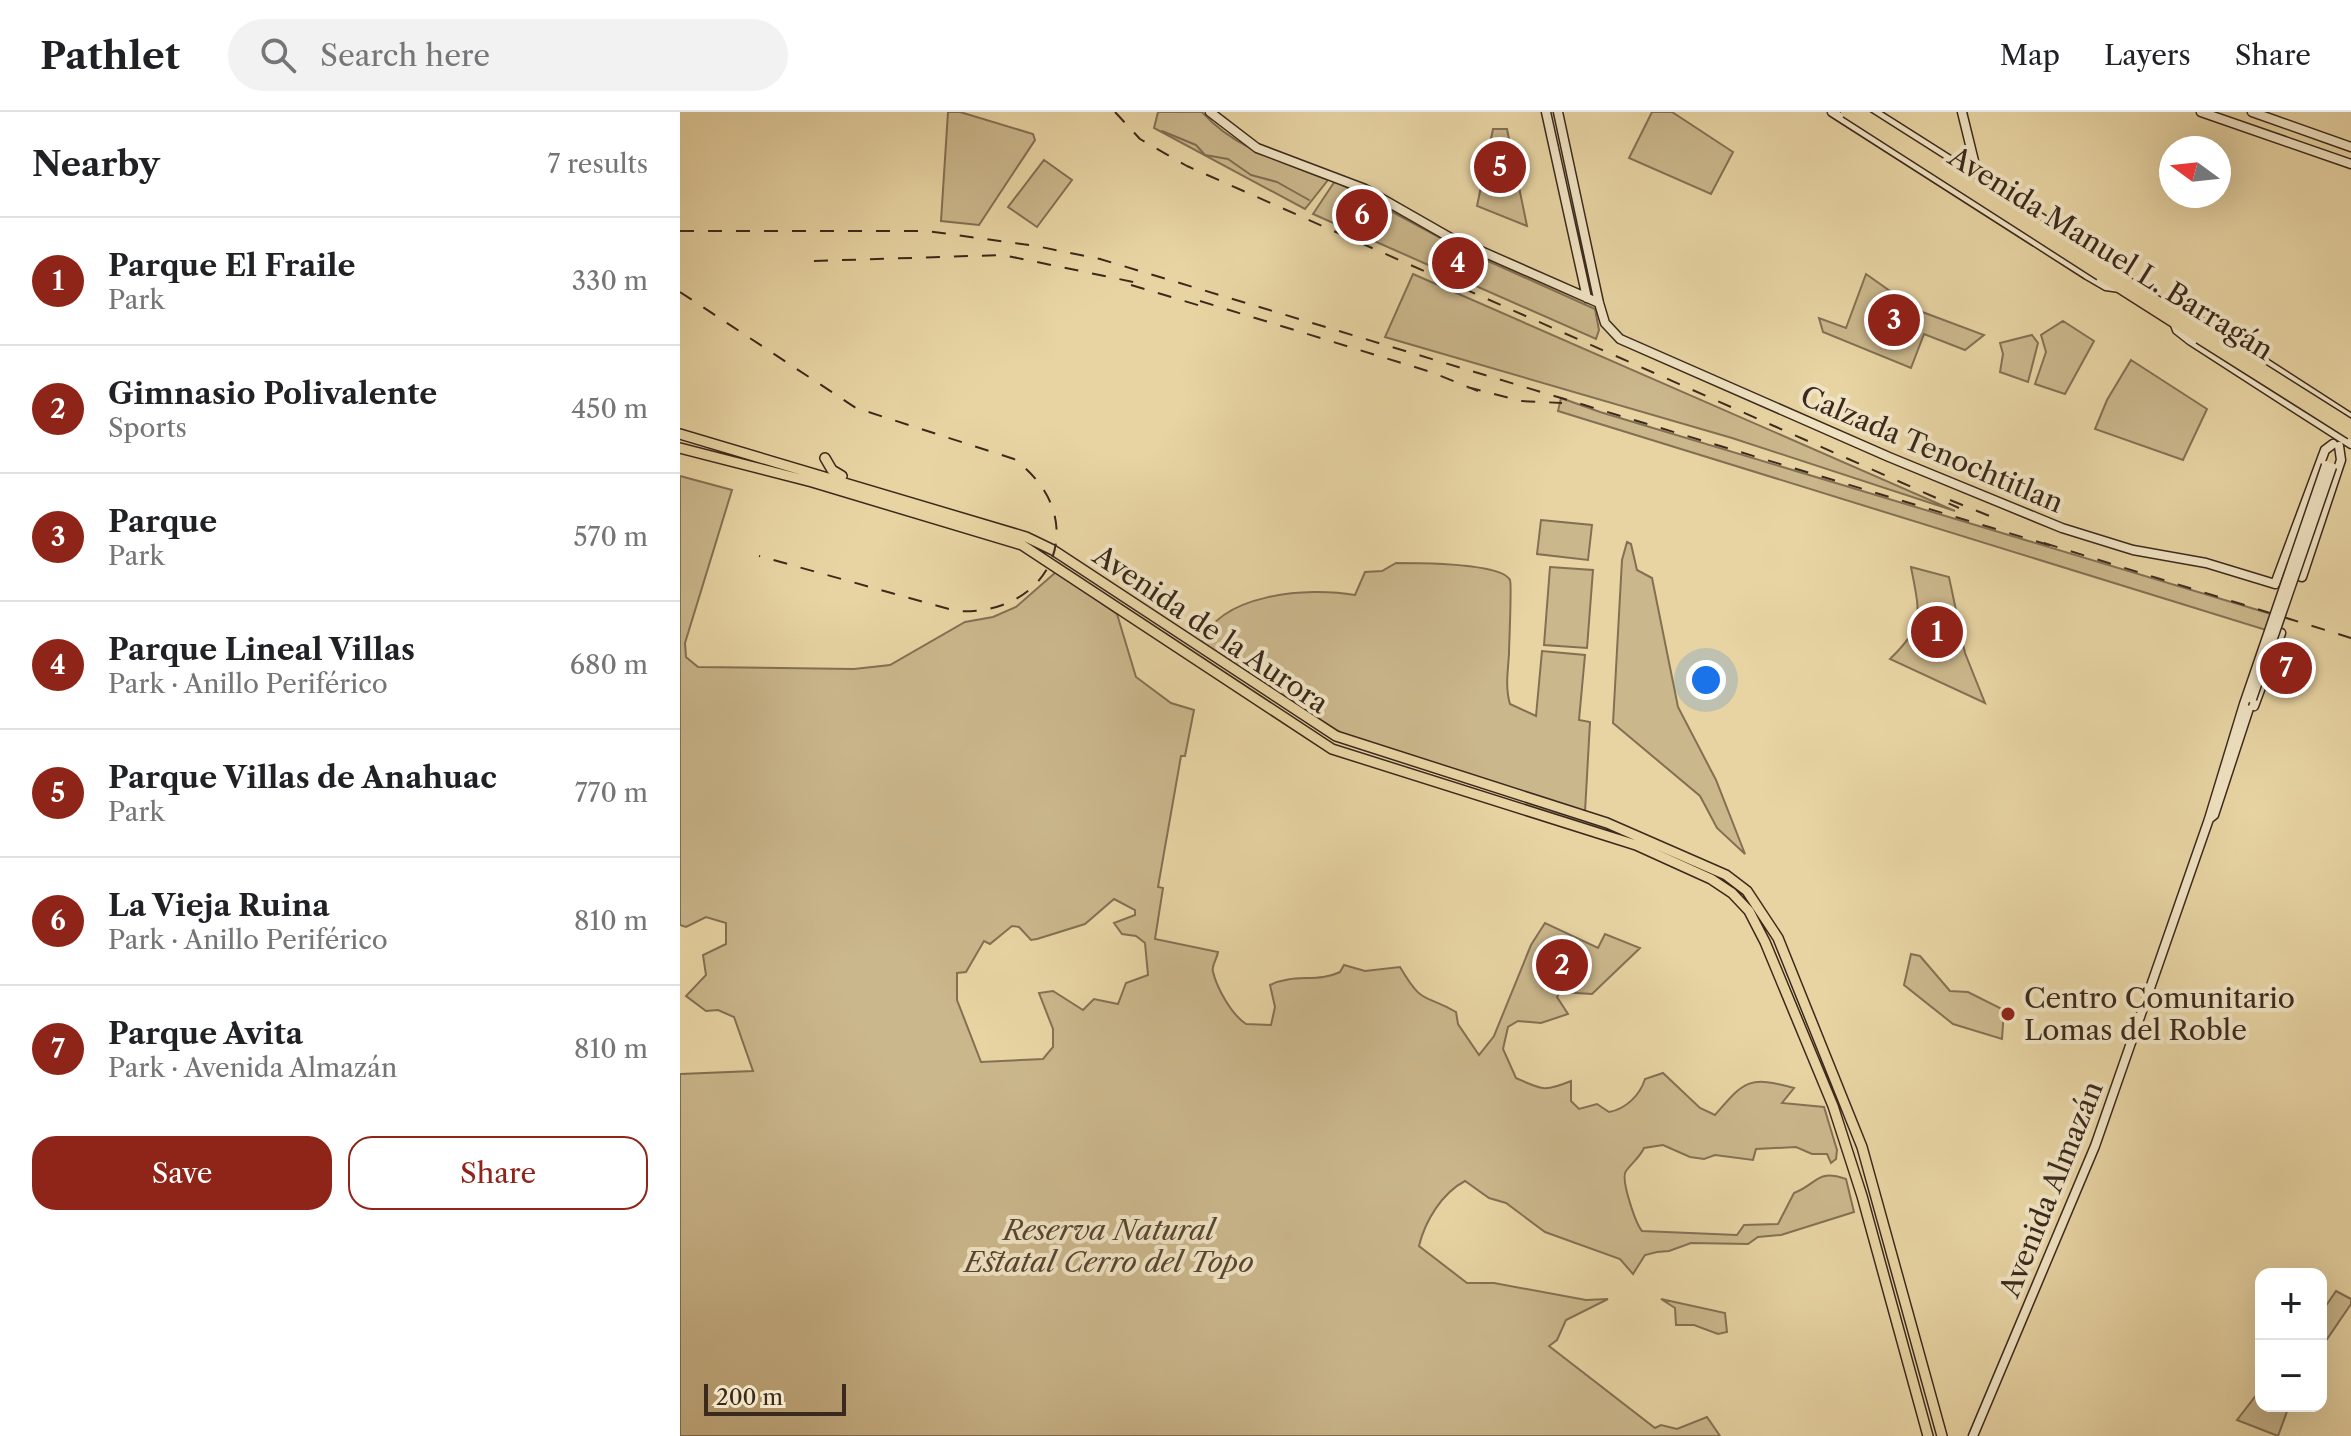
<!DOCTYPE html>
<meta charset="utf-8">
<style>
body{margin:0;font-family:"Libre Caslon Text",serif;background:#f2f2f2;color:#202124}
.controls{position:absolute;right:24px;bottom:24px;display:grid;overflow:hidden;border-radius:16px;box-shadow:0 8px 32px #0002}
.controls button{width:72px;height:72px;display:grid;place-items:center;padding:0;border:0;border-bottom:2px solid #e0e0e0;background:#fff;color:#202124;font:40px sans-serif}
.compass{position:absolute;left:1479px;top:24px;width:72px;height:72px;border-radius:50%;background:#fff;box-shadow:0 8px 32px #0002;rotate:285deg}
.scale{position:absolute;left:24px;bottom:20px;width:142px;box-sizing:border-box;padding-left:8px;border:4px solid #3b291d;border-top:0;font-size:22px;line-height:28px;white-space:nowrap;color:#3b291d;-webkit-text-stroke:6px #f0e3c3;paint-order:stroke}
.you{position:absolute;left:1026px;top:568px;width:28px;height:28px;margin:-20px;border:6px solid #fff;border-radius:50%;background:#1a73e8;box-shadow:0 0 0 12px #1a73e833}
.badge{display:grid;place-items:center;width:52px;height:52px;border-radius:50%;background:#8f2418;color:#fff;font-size:26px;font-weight:700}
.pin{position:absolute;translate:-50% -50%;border:4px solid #fff;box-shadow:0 2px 8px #0006}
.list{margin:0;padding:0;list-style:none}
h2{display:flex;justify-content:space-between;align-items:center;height:104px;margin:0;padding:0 32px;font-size:34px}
h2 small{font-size:26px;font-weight:400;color:#757577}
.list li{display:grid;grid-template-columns:52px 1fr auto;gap:24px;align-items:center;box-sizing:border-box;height:128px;padding:0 32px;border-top:2px solid #e0e0e0}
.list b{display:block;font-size:30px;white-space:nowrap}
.list p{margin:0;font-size:26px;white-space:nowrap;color:#757577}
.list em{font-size:26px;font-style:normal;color:#757577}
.actions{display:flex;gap:16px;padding:24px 32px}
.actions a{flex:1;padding:18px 0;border:2px solid #8f2418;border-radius:24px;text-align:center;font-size:28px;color:#8f2418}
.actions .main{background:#8f2418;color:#fff}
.icon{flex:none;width:44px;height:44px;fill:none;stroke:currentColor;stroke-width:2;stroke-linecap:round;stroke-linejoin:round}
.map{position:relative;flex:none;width:1671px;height:1324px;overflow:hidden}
header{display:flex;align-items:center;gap:48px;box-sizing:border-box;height:112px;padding:0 40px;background:#fff;border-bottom:2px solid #e0e0e0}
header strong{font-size:38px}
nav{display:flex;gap:44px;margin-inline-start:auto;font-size:28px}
.search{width:560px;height:72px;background:#f2f2f2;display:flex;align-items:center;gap:20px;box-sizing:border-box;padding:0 28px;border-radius:44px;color:#757577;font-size:30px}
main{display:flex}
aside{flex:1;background:#fff}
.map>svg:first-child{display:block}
.green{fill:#cbb78c;stroke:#837054;stroke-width:2;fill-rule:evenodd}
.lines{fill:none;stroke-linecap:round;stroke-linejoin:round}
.stream{stroke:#7f6d52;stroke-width:2}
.secondary-casing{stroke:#3b291d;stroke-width:11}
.primary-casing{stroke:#3b291d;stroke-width:12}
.highway-casing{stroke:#3b291d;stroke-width:13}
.secondary{stroke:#f0e3c3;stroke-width:8}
.primary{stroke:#e8d4a3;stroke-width:9}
.highway{stroke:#e8d4a3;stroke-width:10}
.rail{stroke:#3b291d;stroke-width:2;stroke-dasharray:14 14;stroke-linecap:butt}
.secondary-bridge-casing{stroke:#3b291d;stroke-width:11;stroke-linecap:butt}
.highway-bridge-casing{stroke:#3b291d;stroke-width:13;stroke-linecap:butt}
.secondary-bridge{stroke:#f0e3c3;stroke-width:8}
.highway-bridge{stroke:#e8d4a3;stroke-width:10}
.poi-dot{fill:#8f2418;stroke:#f0e3c3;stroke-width:3}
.labels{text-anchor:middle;stroke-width:8;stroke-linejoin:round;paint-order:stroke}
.street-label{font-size:28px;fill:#3b291d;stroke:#f0e3c3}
.poi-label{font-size:28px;fill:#3b291d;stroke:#f0e3c3;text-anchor:start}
.park-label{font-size:28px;font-style:italic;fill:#584533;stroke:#f0e3c3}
</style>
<header>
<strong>Pathlet</strong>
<div class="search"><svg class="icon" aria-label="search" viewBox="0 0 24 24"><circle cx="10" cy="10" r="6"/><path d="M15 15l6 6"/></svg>Search here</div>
<nav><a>Map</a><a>Layers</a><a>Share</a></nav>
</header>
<main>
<aside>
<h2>Nearby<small>7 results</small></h2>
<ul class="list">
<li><span class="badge">1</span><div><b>Parque El Fraile</b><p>Park</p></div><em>330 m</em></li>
<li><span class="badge">2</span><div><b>Gimnasio Polivalente</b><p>Sports</p></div><em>450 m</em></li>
<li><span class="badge">3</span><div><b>Parque</b><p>Park</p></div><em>570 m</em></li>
<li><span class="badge">4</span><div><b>Parque Lineal Villas</b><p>Park · Anillo Periférico</p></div><em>680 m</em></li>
<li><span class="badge">5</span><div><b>Parque Villas de Anahuac</b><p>Park</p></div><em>770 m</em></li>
<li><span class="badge">6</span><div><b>La Vieja Ruina</b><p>Park · Anillo Periférico</p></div><em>810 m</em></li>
<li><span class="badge">7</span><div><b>Parque Avita</b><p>Park · Avenida Almazán</p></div><em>810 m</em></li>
</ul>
<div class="actions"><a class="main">Save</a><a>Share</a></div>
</aside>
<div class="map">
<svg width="1671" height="1324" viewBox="0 0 1671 1324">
<rect width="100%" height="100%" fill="#e8d4a3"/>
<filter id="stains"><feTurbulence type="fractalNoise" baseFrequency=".0025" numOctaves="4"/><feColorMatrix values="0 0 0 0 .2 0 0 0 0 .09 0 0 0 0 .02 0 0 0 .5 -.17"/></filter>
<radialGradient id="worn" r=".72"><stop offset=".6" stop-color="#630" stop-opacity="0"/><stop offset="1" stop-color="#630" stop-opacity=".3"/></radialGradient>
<!-- green -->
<path class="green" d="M268,0h12l73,22 2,6 -56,85 -38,-4z
M478,0h44c33,37 81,50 126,68l-23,29 -151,-81z
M972,0h20l61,40 -22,42 -82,-36z
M813,17h14l20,97 -50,-20z
M364,48l28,20 -35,47 -29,-20z
M655,69l126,68 134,60 4,21 -3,9 -283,-125z
M733,162l542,237 -223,-73 -347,-101z
M1186,162l51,36 67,25 -19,15 -41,-16 -13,34 -88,-36 -4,-14 27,10z
M1383,209l31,20 -29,53 -30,-10 11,-32 -5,-17z
M1352,223l6,8 -10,39 -28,-10 3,-18 -3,-11z
M1451,248l76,49 -24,51 -88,-31 12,-29z
M881,286l39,14 671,202 -5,16 -708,-219z
M0,364l52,14 -47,153 1,14 12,10 156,2 36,-4 75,-43 28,-5 23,-10 40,-35 61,42 19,63 35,26 23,7 -9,46h-4l-23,131 5,1 -8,51 63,13c-1,7 -7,14 -5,20 4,16 18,42 33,52l25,1 4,-18 -5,-22c23,-12 48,-2 70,-13l4,-7 21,6 35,-4c23,39 23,26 56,45l2,12 21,31 15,-19 37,-91 14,-22 53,25 7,-14 35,14 -48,46 -32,-2 -3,5 11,17 -27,9 -23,-2 -10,6 -5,22 13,29c27,12 28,14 55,3v20l8,8 18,-5 12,8c17,-3 31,-17 36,-33l18,-6 37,35 15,7c29,-33 32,-40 79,-27l-12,15 42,4 13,43 -1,9 -5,4 -4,-9h-15l-16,-7 -40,2 -3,11 -38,-5 -11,4 -14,-2 -27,-12 -19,3c-4,9 -13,16 -18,23 -6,8 10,53 16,60l95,4 7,-10 34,-1 16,-31c25,-10 22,-24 52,-14l8,33 -73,23 -23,2 -10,7 -57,-1 -22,8 -12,1 -12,3 -12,19 -13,-15 -75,-27 -39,-29 -17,-5 -24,-17c-23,12 -40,40 -46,65l48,37h27l92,17 22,-1 -42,21 -9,20 -8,6 106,82 6,-3 16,4 30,-12 13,19h-1040v-362l73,-3 -19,-54 -16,-7 -12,1 -20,-15 20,-21 -3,-20 23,-11v-21l-20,-6 -20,10 -6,-2zM434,787l21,11v5l-21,8 8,11 14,2 9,7 3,32 -22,8 -8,21 -24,-5 -11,11 -30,-19 -14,2 14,36v18l-10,12 -62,3 -24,-62v-27l9,-1 18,-31 6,3 22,-18 7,1 12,13 6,-1 48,-15z
M861,408l51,5 -4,35 -51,-6z
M947,430l4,2 6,26 15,8 26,129 38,73 29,74 -28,-26 -17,-32 -87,-73 9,-163z
M716,451c22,0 105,0 114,17 2,5 -1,63 -1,74 -1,16 -4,34 1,50l26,12 6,-65 43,4 -6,65 11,2 -5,90 -242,-78 -142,-90c18,-51 107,-57 154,-49l10,-23 17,-1z
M870,455l43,3 -6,78 -43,-3z
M1231,455l38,10 16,76 20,50 -95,-44c35,-34 30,-45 21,-92z
M1609,533l16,5 -13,45 -26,-8 12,-39z
M1231,842l9,2 30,35 18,1 36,18 -2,29 -49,-15 -49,-39z
M1656,1179l15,8v5l-30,44v-35z
M981,1187l64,14 2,19 -9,2 -24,-9h-18l-1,-17z
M1581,1277v17h28l-11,30 -41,-16z"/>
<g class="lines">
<!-- stream -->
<path class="stream" d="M482,19l34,14 9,10 23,4 23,16 26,7 32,18"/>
<!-- secondary casing -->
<g class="secondary-casing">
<path id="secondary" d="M530,0l47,36 108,41 84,48 150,66
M866,0l41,186
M878,0l41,191 6,20 15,16 269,118 173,71 71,22 73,13 69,21 50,-134 8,-6
M1152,0l255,163 19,11 14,2
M1194,0l243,154 8,14
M1282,0l12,49 -2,19
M1521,0l150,52
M1572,0l99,35
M1501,205l15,1 155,100
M1494,210l3,8 14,11 160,103
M1611,461l11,4 39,-117 -2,-14
M1574,594l27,-73
M1529,707l5,-4 38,-116
M1293,1324l122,-290 114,-327 35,-115"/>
</g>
<!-- primary casing -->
<g class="primary-casing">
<path id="primary" d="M0,322l346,103 27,13 283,186 271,87 119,52 21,16 31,47 84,209 80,289
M0,336l132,34 210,63 310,204 304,96 75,34 21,14 17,18 16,31 68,164 29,90 66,240
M145,346l7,12 10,6"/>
</g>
<!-- highway casing -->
<g class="highway-casing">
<path id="highway" d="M1424,155l100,65
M1420,163l99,63"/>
</g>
<!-- secondary -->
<use href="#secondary" class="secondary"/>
<!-- primary -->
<use href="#primary" class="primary"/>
<!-- highway -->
<use href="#highway" class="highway"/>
<!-- rail -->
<path class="rail" d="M435,0l25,27 47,27 772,342
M0,119h247l109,15 64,13 952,287
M134,149l189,-6 140,29
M451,173l80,24
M0,180l176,116 158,51c80,58 40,158 -58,152l-197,-55
M520,189l231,71 47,19
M787,275l54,14 41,2
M1270,388l52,21
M1364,431l307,95"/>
<!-- secondary-bridge casing -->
<g class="secondary-bridge-casing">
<path id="secondary-bridge" d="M1572,587l80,-232
M1564,592l82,-239"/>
</g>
<!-- highway-bridge casing -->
<g class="highway-bridge-casing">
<path id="highway-bridge" d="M1166,0l254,163
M1180,0l244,155
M1524,220l147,93
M1519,226l152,96"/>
</g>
<!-- secondary-bridge -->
<use href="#secondary-bridge" class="secondary-bridge"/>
<!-- highway-bridge -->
<use href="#highway-bridge" class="highway-bridge"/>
</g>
<!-- markers -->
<circle class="poi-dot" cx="1328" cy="902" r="8"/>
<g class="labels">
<!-- street labels -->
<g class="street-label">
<text transform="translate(1431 141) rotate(32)" y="10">Avenida Manuel L. Barragán</text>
<text transform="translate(1252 337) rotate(23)" y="10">Calzada Tenochtitlan</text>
<text transform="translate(531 517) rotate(34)" y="10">Avenida de la Aurora</text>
<text transform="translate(1371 1077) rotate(-68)" y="10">Avenida Almazán</text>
</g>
<!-- poi labels -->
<g class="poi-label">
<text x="1344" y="896">Centro Comunitario<tspan x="1344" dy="32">Lomas del Roble</tspan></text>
</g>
<!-- park labels -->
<g class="park-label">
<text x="429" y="1128">Reserva Natural<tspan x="429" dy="32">Estatal Cerro del Topo</tspan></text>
</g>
</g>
<rect width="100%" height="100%" filter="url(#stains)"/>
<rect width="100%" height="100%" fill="url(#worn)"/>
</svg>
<div class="controls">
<button>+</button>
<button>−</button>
</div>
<svg class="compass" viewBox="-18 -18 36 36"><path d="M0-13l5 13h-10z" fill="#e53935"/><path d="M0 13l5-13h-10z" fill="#757577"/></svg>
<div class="scale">200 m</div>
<div class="you"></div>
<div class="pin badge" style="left:1257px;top:520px">1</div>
<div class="pin badge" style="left:882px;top:853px">2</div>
<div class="pin badge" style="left:1214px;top:208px">3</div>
<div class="pin badge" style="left:778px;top:151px">4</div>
<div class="pin badge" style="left:820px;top:55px">5</div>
<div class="pin badge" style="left:682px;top:103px">6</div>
<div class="pin badge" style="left:1606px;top:556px">7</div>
</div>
</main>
